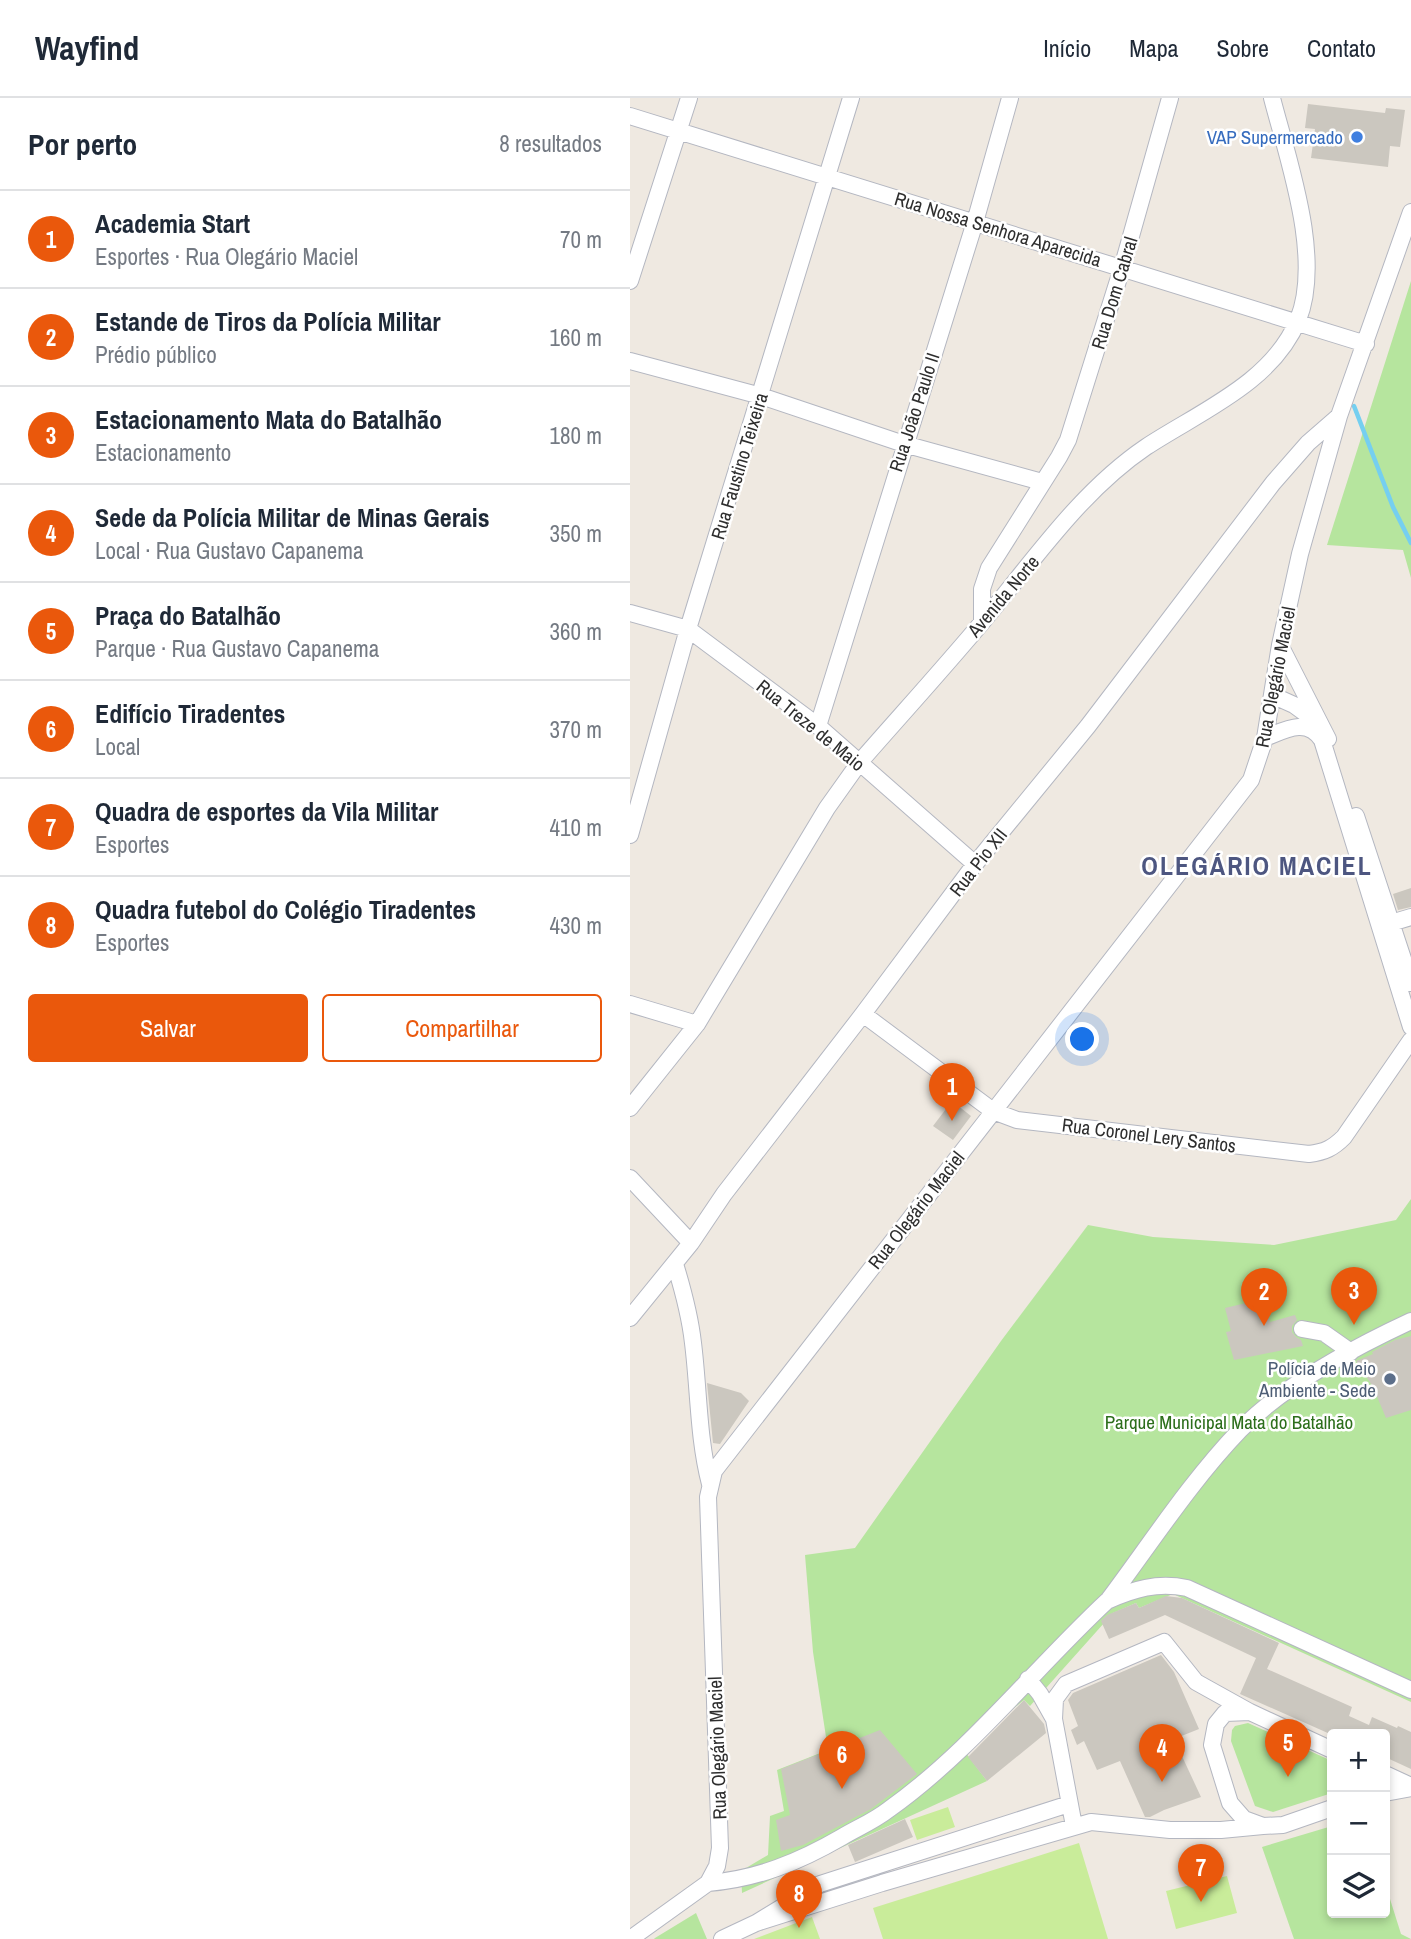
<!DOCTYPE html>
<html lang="pt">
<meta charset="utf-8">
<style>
body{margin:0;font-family:"Archivo Narrow",sans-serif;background:#f6f6f7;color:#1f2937}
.controls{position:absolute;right:21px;bottom:21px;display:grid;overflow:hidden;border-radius:7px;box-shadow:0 4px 10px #0003}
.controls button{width:63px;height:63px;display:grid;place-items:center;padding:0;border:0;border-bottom:2px solid #e0e1e3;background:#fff;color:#1f2937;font:35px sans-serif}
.you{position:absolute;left:453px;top:942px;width:24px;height:24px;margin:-18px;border:5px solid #fff;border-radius:50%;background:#1a73e8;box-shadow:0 0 0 10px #1a73e833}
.badge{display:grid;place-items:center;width:46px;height:46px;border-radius:50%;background:#ea580c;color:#fff;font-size:23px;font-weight:700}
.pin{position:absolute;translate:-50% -58px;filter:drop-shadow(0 2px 4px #0008)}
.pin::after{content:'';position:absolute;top:37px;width:24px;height:21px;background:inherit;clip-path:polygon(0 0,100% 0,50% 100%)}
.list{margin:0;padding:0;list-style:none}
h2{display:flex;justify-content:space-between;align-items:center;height:91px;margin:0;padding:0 28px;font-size:30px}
h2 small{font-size:23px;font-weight:400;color:#747a83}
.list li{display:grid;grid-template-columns:46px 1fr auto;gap:21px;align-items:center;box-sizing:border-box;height:98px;padding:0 28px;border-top:2px solid #e0e1e3}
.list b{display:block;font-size:26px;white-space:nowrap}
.list p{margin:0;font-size:23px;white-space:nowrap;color:#747a83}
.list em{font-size:23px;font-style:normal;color:#747a83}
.actions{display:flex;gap:14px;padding:21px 28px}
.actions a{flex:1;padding:16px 0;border:2px solid #ea580c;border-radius:7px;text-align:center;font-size:24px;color:#ea580c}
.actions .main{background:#ea580c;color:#fff}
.icon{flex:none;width:38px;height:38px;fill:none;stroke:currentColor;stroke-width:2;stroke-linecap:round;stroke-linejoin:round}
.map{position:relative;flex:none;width:781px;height:1841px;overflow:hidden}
header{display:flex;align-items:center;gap:42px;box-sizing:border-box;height:98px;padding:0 35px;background:#fff;border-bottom:2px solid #e0e1e3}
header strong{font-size:33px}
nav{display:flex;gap:38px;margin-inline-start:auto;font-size:24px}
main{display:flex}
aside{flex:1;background:#fff}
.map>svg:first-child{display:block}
.green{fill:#b6e59e}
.pitch{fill:#c9ec9a}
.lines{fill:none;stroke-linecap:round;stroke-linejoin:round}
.stream{stroke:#75cff0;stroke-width:4.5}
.building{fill:#cbc7bf}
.minor-casing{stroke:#b4b7c1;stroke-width:18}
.minor{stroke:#fff;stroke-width:16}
.shop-dot{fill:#3f7fe0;stroke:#fff;stroke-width:2.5}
.service-dot{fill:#5c6f8a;stroke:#fff;stroke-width:2.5}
.labels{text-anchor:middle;stroke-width:5;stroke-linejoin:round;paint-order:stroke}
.shop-label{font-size:19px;fill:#366cbe;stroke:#fff;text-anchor:end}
.street-label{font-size:19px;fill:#2e2e2e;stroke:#fff}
.service-label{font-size:19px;fill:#4e5e75;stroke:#fff;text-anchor:end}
.park-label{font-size:19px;fill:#2c6e1b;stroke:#fff}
.district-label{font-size:26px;font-weight:bold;letter-spacing:2px;fill:#4d5680;stroke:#fff}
</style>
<header>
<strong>Wayfind</strong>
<nav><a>Início</a><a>Mapa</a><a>Sobre</a><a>Contato</a></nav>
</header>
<main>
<aside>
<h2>Por perto<small>8 resultados</small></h2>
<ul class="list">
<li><span class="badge">1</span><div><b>Academia Start</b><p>Esportes · Rua Olegário Maciel</p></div><em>70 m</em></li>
<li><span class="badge">2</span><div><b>Estande de Tiros da Polícia Militar</b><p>Prédio público</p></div><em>160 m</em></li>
<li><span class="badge">3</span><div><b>Estacionamento Mata do Batalhão</b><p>Estacionamento</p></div><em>180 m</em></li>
<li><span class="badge">4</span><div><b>Sede da Polícia Militar de Minas Gerais</b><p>Local · Rua Gustavo Capanema</p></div><em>350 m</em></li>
<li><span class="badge">5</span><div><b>Praça do Batalhão</b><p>Parque · Rua Gustavo Capanema</p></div><em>360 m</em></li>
<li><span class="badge">6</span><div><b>Edifício Tiradentes</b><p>Local</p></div><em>370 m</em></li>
<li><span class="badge">7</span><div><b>Quadra de esportes da Vila Militar</b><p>Esportes</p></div><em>410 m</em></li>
<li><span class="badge">8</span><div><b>Quadra futebol do Colégio Tiradentes</b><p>Esportes</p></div><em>430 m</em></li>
</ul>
<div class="actions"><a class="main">Salvar</a><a>Compartilhar</a></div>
</aside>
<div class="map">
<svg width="781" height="1841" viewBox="0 0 781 1841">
<rect width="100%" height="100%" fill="#efe9e1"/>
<!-- green -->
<path class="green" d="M781,183v297l-8,-28 -76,-5z
M781,1101v503l-238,-108 -34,14 -3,-5 -23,10 -83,93 -6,-6 -61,49 24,32 -245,112 -1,-22 27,-16 2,-39 14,-5 -7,-41 51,-20 -15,-98 -8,-97 50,-7 146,-207 87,-116 65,12 121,8 122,-25z
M618,1625l84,38v32l-59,19 -18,-6 -24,-65 1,-11 3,-4z
M702,1728v87h53v-30l16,51 10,5h-117l-32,-92z
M66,1815l11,26h-53l1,-1z"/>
<!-- pitch -->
<path class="pitch" d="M318,1709l7,20 -38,13 -7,-20z
M449,1745l29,96h-225l-10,-31z
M597,1778l10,37 -61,16 -10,-38z
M182,1819l8,22h-66z"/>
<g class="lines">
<!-- stream -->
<path class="stream" d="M724,308l39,101 18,36"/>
</g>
<!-- building -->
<path class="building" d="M678,6l77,9 1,-5 19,2 -5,37 -10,-1 -2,21 -77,-9 4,-29 -10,-1z
M781,790v19l-13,3 -5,-16z
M322,1003l19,15 -18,24 -20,-14z
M633,1201l7,23 25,-7 2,5 -5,6v6l4,5 5,3 2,6 -69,14 -8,-28 5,-1 -6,-23z
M781,1238v74l-25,8 -13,-31 -17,-26 17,-7 -1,-2 23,-12z
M77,1285l34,10 8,8 -29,43 -7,-1z
M536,1498l16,2 97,45 -12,26 85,38 -3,9 20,9 3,-8 25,11 1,-2 13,6v37l-26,-12v-23h-55l-90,-40 16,-36 -91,-43 -56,24 -8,-18 6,-6 29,-12 3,5z
M531,1557l13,17 25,57 -25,10 27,58 -37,13 -14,7h-5l-25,-56 -23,9 -13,-29 -7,4 -6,-15 7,-4 -10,-26 5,-7z
M394,1602l20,24 2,9 -59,48 -19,-24z
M250,1632l37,44 -46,35 -68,36 -22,6 -5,-31 14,-5 -9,-46z
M275,1721l8,18 -58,25 -7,-17z"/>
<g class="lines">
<!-- minor casing -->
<g class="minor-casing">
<path id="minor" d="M0,18l736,228
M0,183l59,-183
M0,263l131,35 143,48 138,38
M0,515l58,16 130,97 157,138
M352,524v-33l7,-21 70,-111 9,-17 54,-172 48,-170
M650,547l48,94
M642,597l22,10 22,16
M188,628l157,-504 35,-124
M635,640c20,-8 42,-21 57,2l89,287
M726,718l55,167
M0,737l58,-206 163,-531
M761,825l20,-6
M0,906l67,20
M233,916l130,97 24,9 292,34c16,-2 24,-6 35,-17l67,-97
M0,1010l67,-84 130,-216 32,-45c41,-47 84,-94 125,-143 50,-60 97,-129 162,-173 53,-35 126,-64 152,-127 25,-62 -10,-160 -26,-222
M0,1080l61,65
M45,1166c8,26 15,52 18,79 6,48 5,95 17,141
M0,1220l61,-75 33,-49 139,-180 112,-150 113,-138 185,-243 35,-40 31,-27
M672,1231l22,4 27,19
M479,1501c42,-56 82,-118 131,-169 44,-45 115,-83 171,-109
M398,1581l12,15 14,25
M620,1614l-25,1 -9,11 -4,21 18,58 14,16 19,7 20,-1 49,-17
M755,1676l26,12
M755,1695l26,-5
M444,1728l-20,-107 1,-20 11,-15 98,-42 32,40 54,30 82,38
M78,1785c49,-4 91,-21 134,-46 15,-9 32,-16 46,-27 82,-58 145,-140 219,-209 27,-12 50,-19 80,-13l224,102
M126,1825l126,-40 209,-61 79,8h51l42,-4
M0,1841l78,-56 9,-17 3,-18 -12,-351 6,-26 537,-691 14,-42 15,-93 20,-91 39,-138 72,-204
M92,1841l34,-16 64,-39 249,-80"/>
</g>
<!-- minor -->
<use href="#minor" class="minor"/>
</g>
<!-- markers -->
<circle class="shop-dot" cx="727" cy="39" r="7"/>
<circle class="service-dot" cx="760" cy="1281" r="7"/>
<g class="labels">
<!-- shop labels -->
<g class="shop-label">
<text x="713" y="46">VAP Supermercado</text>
</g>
<!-- street labels -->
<g class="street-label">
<text transform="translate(368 131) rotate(17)" y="7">Rua Nossa Senhora Aparecida</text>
<text transform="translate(484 195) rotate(-73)" y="7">Rua Dom Cabral</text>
<text transform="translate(284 314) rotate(-72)" y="7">Rua João Paulo II</text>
<text transform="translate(109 368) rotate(-73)" y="7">Rua Faustino Teixeira</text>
<text transform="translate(373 498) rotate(-50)" y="7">Avenida Norte</text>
<text transform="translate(645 579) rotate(-79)" y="7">Rua Olegário Maciel</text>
<text transform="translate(181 627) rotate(39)" y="7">Rua Treze de Maio</text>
<text transform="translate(348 764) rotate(-52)" y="7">Rua Pio XII</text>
<text transform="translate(519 1037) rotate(7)" y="7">Rua Coronel Lery Santos</text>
<text transform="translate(286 1112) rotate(-52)" y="7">Rua Olegário Maciel</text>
<text transform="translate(87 1650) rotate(-92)" y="7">Rua Olegário Maciel</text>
</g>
<!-- service labels -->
<g class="service-label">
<text x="746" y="1277">Polícia de Meio<tspan x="746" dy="22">Ambiente - Sede</tspan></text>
</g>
<!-- park labels -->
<g class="park-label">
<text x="599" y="1331">Parque Municipal Mata do Batalhão</text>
</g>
<!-- district labels -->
<g class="district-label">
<text x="627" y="777">OLEGÁRIO MACIEL</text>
</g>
</g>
</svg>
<div class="controls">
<button>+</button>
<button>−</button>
<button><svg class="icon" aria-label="layers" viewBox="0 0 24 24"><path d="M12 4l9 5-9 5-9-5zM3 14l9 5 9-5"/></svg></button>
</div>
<div class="you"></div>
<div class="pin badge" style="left:322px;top:1023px">1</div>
<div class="pin badge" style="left:634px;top:1228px">2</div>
<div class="pin badge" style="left:724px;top:1227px">3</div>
<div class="pin badge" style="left:532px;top:1684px">4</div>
<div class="pin badge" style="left:658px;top:1679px">5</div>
<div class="pin badge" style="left:212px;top:1691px">6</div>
<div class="pin badge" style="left:571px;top:1804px">7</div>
<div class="pin badge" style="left:169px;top:1830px">8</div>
</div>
</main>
